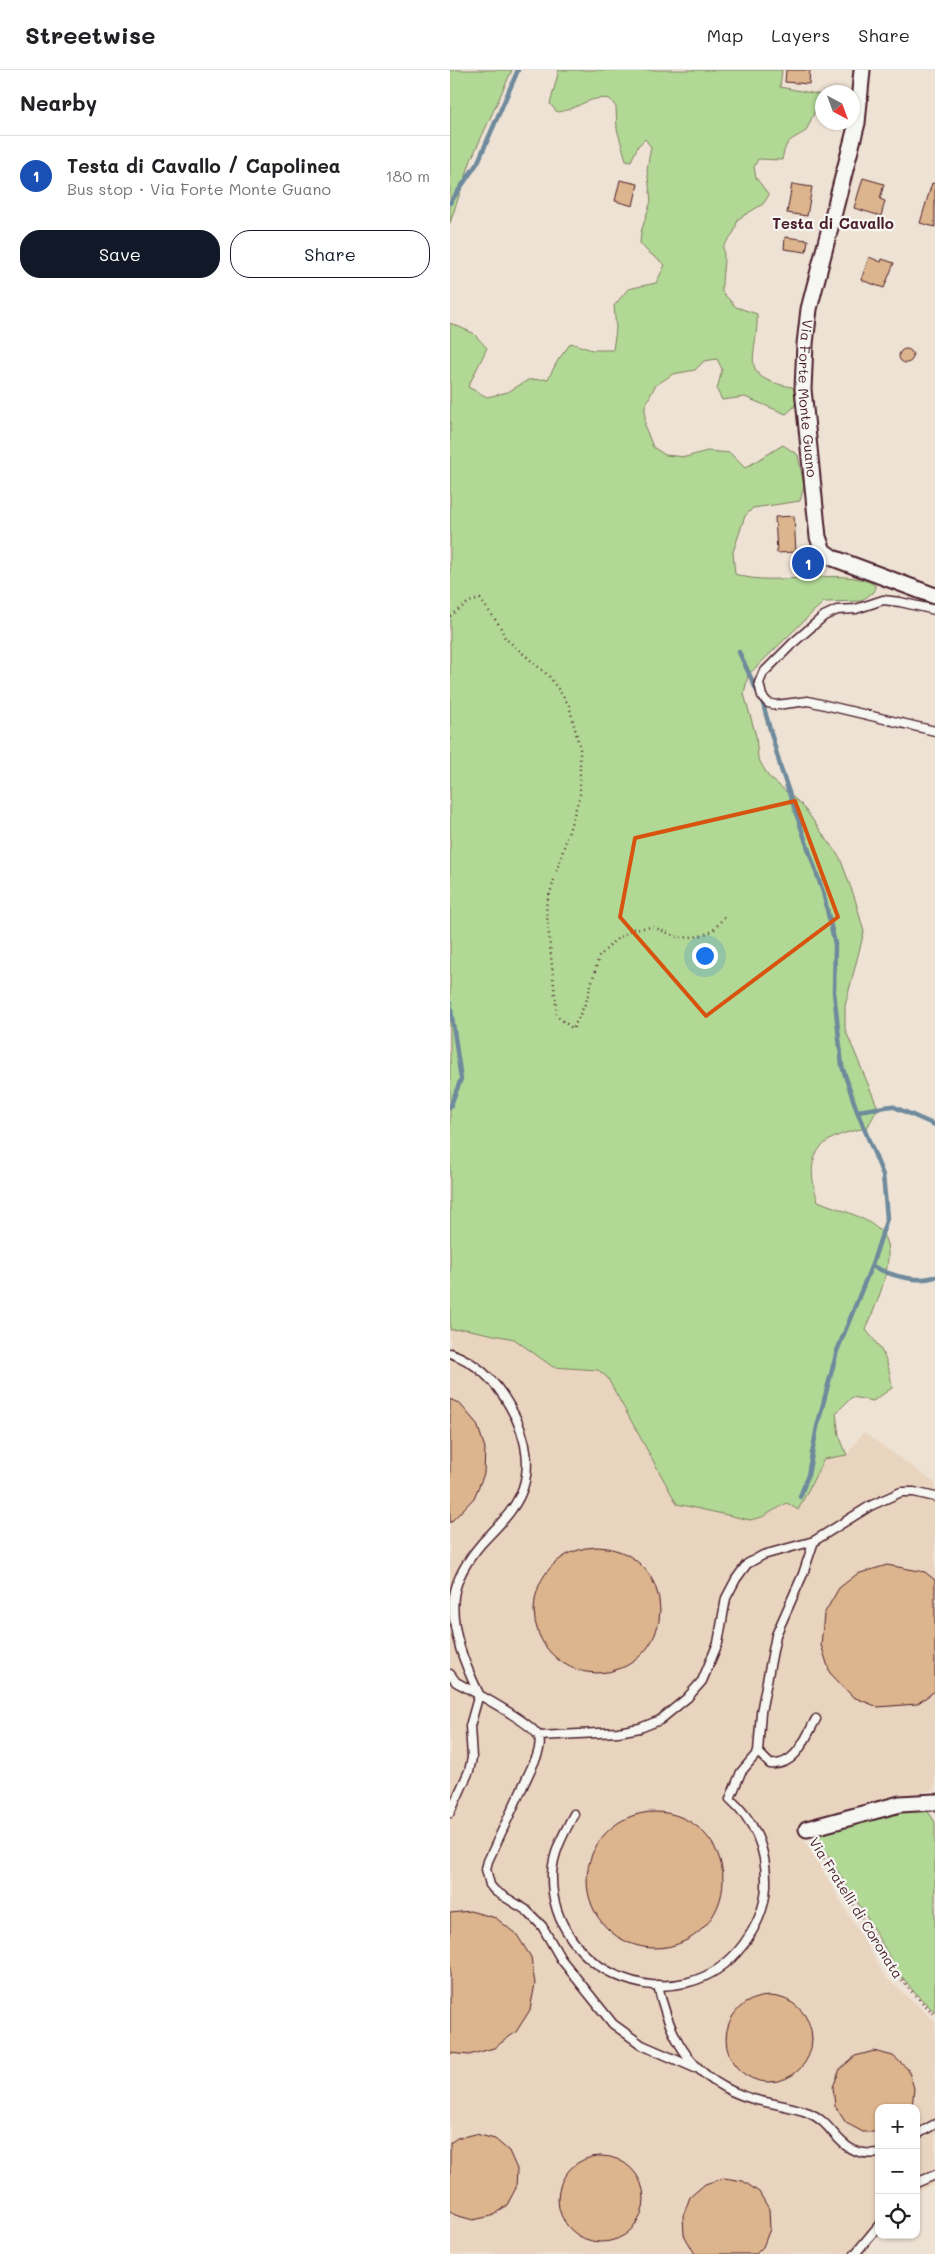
<!DOCTYPE html>
<meta charset="utf-8">
<style>
body{margin:0;font-family:Mali,sans-serif;background:#f6f6f6;color:#202124}
.controls{position:absolute;right:15px;bottom:15px;display:grid;overflow:hidden;border-radius:10px;box-shadow:0 1px 4px #0004}
.controls button{width:45px;height:45px;display:grid;place-items:center;padding:0;border:0;border-bottom:1px solid #e0e0e0;background:#fff;color:#202124;font:25px sans-serif}
.compass{position:absolute;left:365px;top:15px;width:45px;height:45px;border-radius:50%;background:#fff;box-shadow:0 1px 4px #0004;rotate:139deg}
.you{position:absolute;left:254px;top:885px;width:18px;height:18px;margin:-12px;border:4px solid #fff;border-radius:50%;background:#1a73e8;box-shadow:0 0 0 8px #1a73e833}
.badge{display:grid;place-items:center;width:32px;height:32px;border-radius:50%;background:#111827;color:#fff;font-size:16px;font-weight:700}
.pin{position:absolute;translate:-50% -50%;border:2px solid #fff;box-shadow:0 1px 5px #0006}
.list{margin:0;padding:0;list-style:none}
h2{display:flex;justify-content:space-between;align-items:center;height:65px;margin:0;padding:0 20px;font-size:21px}
h2 small{font-size:16px;font-weight:400;color:#757577}
.list li{display:grid;grid-template-columns:32px 1fr auto;gap:15px;align-items:center;box-sizing:border-box;height:80px;padding:0 20px;border-top:1px solid #e0e0e0}
.list b{display:block;font-size:19px;white-space:nowrap}
.list p{margin:0;font-size:16px;white-space:nowrap;color:#757577}
.list em{font-size:16px;font-style:normal;color:#757577}
.actions{display:flex;gap:10px;padding:15px 20px}
.actions a{flex:1;padding:11px 0;border:1px solid #111827;border-radius:20px;text-align:center;font-size:18px;color:#111827}
.actions .main{background:#111827;color:#fff}
.icon{flex:none;width:28px;height:28px;fill:none;stroke:currentColor;stroke-width:2;stroke-linecap:round;stroke-linejoin:round}
.map{position:relative;flex:none;width:485px;height:2184px;overflow:hidden}
header{display:flex;align-items:center;gap:30px;box-sizing:border-box;height:70px;padding:0 25px;background:#fff;border-bottom:1px solid #e0e0e0}
header strong{font-size:24px}
nav{display:flex;gap:28px;margin-inline-start:auto;font-size:18px}
main{display:flex}
aside{flex:1;background:#fff}
.map>svg:first-child{display:block}
.built{fill:#e9d4bf}
.green{fill:#b1d995;stroke:#7e7c60}
.lines{fill:none;stroke-linecap:round;stroke-linejoin:round}
.stream{stroke:#6e8a9c;stroke-width:4.5}
.building{fill:#dcb48d;stroke:#4a1f2b}
.lane-casing{stroke:#4a1f2b;stroke-width:11}
.street-casing{stroke:#4a1f2b;stroke-width:19}
.path{stroke:#4a1f2b;stroke-width:2.5;stroke-dasharray:1 4;stroke-linecap:butt}
.lane{stroke:#f6f6f2;stroke-width:8}
.street{stroke:#f6f6f2;stroke-width:15}
.marked{fill:none;stroke:#d8530f;stroke-width:4;stroke-linejoin:round}
.labels{text-anchor:middle;stroke-width:4.5;stroke-linejoin:round;paint-order:stroke}
.street-label{font-size:14px;fill:#4a1f2b;stroke:#f6f6f2}
.neighbourhood-label{font-size:15px;font-weight:bold;fill:#4a1f2b;stroke:#f6f6f2}
</style>
<header>
<strong>Streetwise</strong>
<nav><a>Map</a><a>Layers</a><a>Share</a></nav>
</header>
<main>
<aside>
<h2>Nearby<small></small></h2>
<ul class="list">
<li><span class="badge" style="background:#1a4fb4">1</span><div><b>Testa di Cavallo / Capolinea</b><p>Bus stop · Via Forte Monte Guano</p></div><em>180 m</em></li>
</ul>
<div class="actions"><a class="main">Save</a><a>Share</a></div>
</aside>
<div class="map">
<svg width="485" height="2184" viewBox="0 0 485 2184">
<rect width="100%" height="100%" fill="#eee2d4"/>
<filter id="ink" filterUnits="userSpaceOnUse"><feTurbulence type="fractalNoise" baseFrequency=".02" numOctaves="2"/><feDisplacementMap in="SourceGraphic" scale="10" xChannelSelector="R" yChannelSelector="G"/><feConvolveMatrix kernelMatrix="1 2 1 2 8 2 1 2 1" color-interpolation-filters="sRGB"/></filter>
<g filter="url(#ink)">
<!-- built -->
<path class="built" d="M15,1259l49,10 39,28 46,3 8,7 71,127 84,13 25,-14 11,7 26,-51 23,-4 16,-23 72,51v306l-134,38 1,9 84,142 49,43v163l-19,8v-84h-37v126l-14,17 3,3h-418v-924z"/>
<!-- green -->
<path class="green" d="M0,0h62l-41,90 -21,63z
M109,0h223l-2,17 42,8 -16,36c-16,10 -20,8 -24,29l-24,-1 -4,8 2,11 13,17 -6,9 -25,15 -4,13 -11,15c3,15 -2,29 -1,45l14,15 21,7c2,42 -23,63 35,73l6,9 -4,11 -8,7 -41,-17 -23,3 -5,-10 5,-21 -5,-10 -13,2 -9,9 -22,4 -18,12 -10,20v21l8,20 12,8 21,2 21,-6 23,2 15,15 38,-23 15,10 6,31 -4,15 -47,7 -8,8 -12,36 2,22c38,15 109,-9 140,11v6l-14,10 -37,1 -9,8 -67,65 -4,19 12,42 2,22 10,18 34,29 38,53 15,41 9,33 -19,74v23l33,79 -11,20c-47,8 -65,25 -49,73 19,8 44,14 60,28 25,21 -3,76 -12,101 17,20 23,31 26,58l-19,13 -21,-4 -16,16 3,22 8,20 -23,4 -26,51 -11,-7 -25,14 -12,3 -73,-16 -70,-127 -9,-7 -45,-3 -39,-28 -49,-10 -15,1v-1007l23,10 14,15 -19,39 19,10 21,-5 20,-12 20,-1 10,-19 13,-17 21,7h21l3,-21 -2,-23 14,-17 28,-6 9,-18 -18,-14 -7,-8 1,-11 10,-31 -4,-32 4,-22 -6,-8 -7,7 -7,15 -5,-1 -9,-31 -1,-22 -6,-8c-22,-4 -32,11 -53,13l-7,-8z
M475,1737l10,15v190l-22,-21 -16,-21 -31,-54 -53,-84 9,-5z"/>
<g class="lines">
<!-- stream -->
<path class="stream" d="M0,133l28,-41 40,-92
M289,582l24,52 18,65 42,123 12,52 -1,48 8,74 15,45 26,64 4,43 -14,44 -36,89 -20,76 -9,48 -8,22
M0,933l11,76 -11,28
M407,1041l35,-5 43,19
M422,1196c18,9 42,17 63,11"/>
</g>
<!-- building -->
<path class="building" d="M336,0h24l-1,14 -24,-2z
M413,108l21,6 -4,15 5,2 -4,15 -27,-8z
M170,110l18,4 -5,22 -18,-5z
M482,113l3,1v43l-15,-4z
M342,114l20,3 -5,29 -20,-3z
M335,167l23,3 -2,12 -22,-3z
M419,187l12,5 1,-3 12,4 -10,25 -23,-8z
M449 286a7 7 0 1 1 14 0a7 7 0 1 1-14 0Z
M344,446l2,36 -19,1 -2,-36z
M0,1329l10,5 17,20 8,24 -1,26 -10,24 -24,25z
M84 1540a63 63 0 1 1 126 0a63 63 0 1 1-126 0Z
M437,1495l38,7 10,8v111l-18,13 -39,3 -25,-10 -23,-24 -9,-28 3,-31 15,-26 18,-14z
M137 1810a68 68 0 1 1 136 0a68 68 0 1 1-136 0Z
M20,1841l26,7 21,17 14,22 4,27 -5,26 -14,22 -22,16 -25,7 -19,-2v-140z
M276 1969a43 43 0 1 1 86 0a43 43 0 1 1-86 0Z
M424,1981l19,5 15,13 6,19 -2,20h-33v24h-16l-17,-9 -11,-17 -2,-19 7,-18 15,-13z
M26,2064l19,5 14,12 8,18 -1,19 -9,17 -15,11 -19,4 -18,-5 -5,-4v-68l7,-5z
M108 2129a43 43 0 1 1 86 0a43 43 0 1 1-86 0Z
M274,2108l19,3 16,11 10,17 1,20 -7,18 -7,7h-61l-11,-19 -1,-19 7,-19 15,-13z"/>
<g class="lines">
<!-- lane casing -->
<g class="lane-casing">
<path id="lane" d="M485,540l-35,-8 -17,-2 -27,9 -19,1 -13,6 -31,27 -30,30 -4,10 3,13 6,7 8,2 32,-4 127,30
M0,1283c26,9 46,29 59,52 19,32 27,71 3,104 -8,12 -20,23 -30,34 -13,15 -25,33 -28,53 -4,34 11,69 25,98l-9,32 2,32 -3,13 -19,42
M0,1604l6,8c16,9 77,41 83,55 2,7 0,13 -2,19l-49,105 -2,8 4,16 5,6 31,19 16,16 19,33 52,65 29,21 53,23
M89,1666l79,-4 22,-4 20,-8 27,-22 15,-17 16,-38 8,-45 10,-19 11,-15 16,-9 51,-14 56,-35 31,-14h13l21,5
M308,1682l12,12c26,3 35,-26 46,-45
M124,1744c-10,19 -21,38 -22,60 -3,101 129,153 191,71 13,-18 22,-36 23,-59 1,-34 -10,-64 -36,-87l11,-27 17,-20 3,-40 15,-77 27,-61 11,-33
M208,1915c12,57 37,97 95,114 18,5 38,7 56,14 28,11 28,45 70,40
M466,2065l19,-11
M466,2113l19,-8
M405,2184l24,-29"/>
</g>
<!-- street casing -->
<g class="street-casing">
<g id="street">
<path id="s1" d="M412,0l-5,53 -48,186 -4,35 -2,45 15,148 5,14 10,7 102,38"/>
<path d="M357,1759l93,-25 35,-2"/>
</g>
</g>
<!-- path -->
<path class="path" d="M0,546l19,-14 11,-3 20,27 5,12 44,38 20,29 11,44v46l-34,111 11,110 16,13 13,-27 13,-45 15,-16 18,-12 21,-2 27,11 20,-2 13,-5 11,-14
M363,1771l86,135 12,15 24,24"/>
<!-- lane -->
<use href="#lane" class="lane"/>
<!-- street -->
<use href="#street" class="street"/>
</g>
</g>
<!-- marked area -->
<path class="marked" d="M345,731l43,116 -132,99 -86,-99 15,-79z"/>
<g class="labels">
<!-- street labels -->
<g class="street-label">
<text dy="5" stroke="none"><textPath href="#s1" startOffset="335">Via Forte Monte Guano</textPath></text>
<text transform="translate(406 1838) rotate(58)" y="5">Via Fratelli di Coronata</text>
</g>
<!-- neighbourhood labels -->
<g class="neighbourhood-label">
<text x="383" y="159">Testa di Cavallo</text>
</g>
</g>
</svg>
<div class="controls">
<button>+</button>
<button>−</button>
<button><svg class="icon" aria-label="locate" viewBox="0 0 24 24"><circle cx="12" cy="12" r="6"/><path d="M12 2v4M12 18v4M2 12h4M18 12h4"/></svg></button>
</div>
<svg class="compass" viewBox="-18 -18 36 36"><path d="M0-13l5 13h-10z" fill="#e53935"/><path d="M0 13l5-13h-10z" fill="#757577"/></svg>
<div class="you"></div>
<div class="pin badge" style="left:358px;top:493px;background:#1a4fb4">1</div>
</div>
</main>
